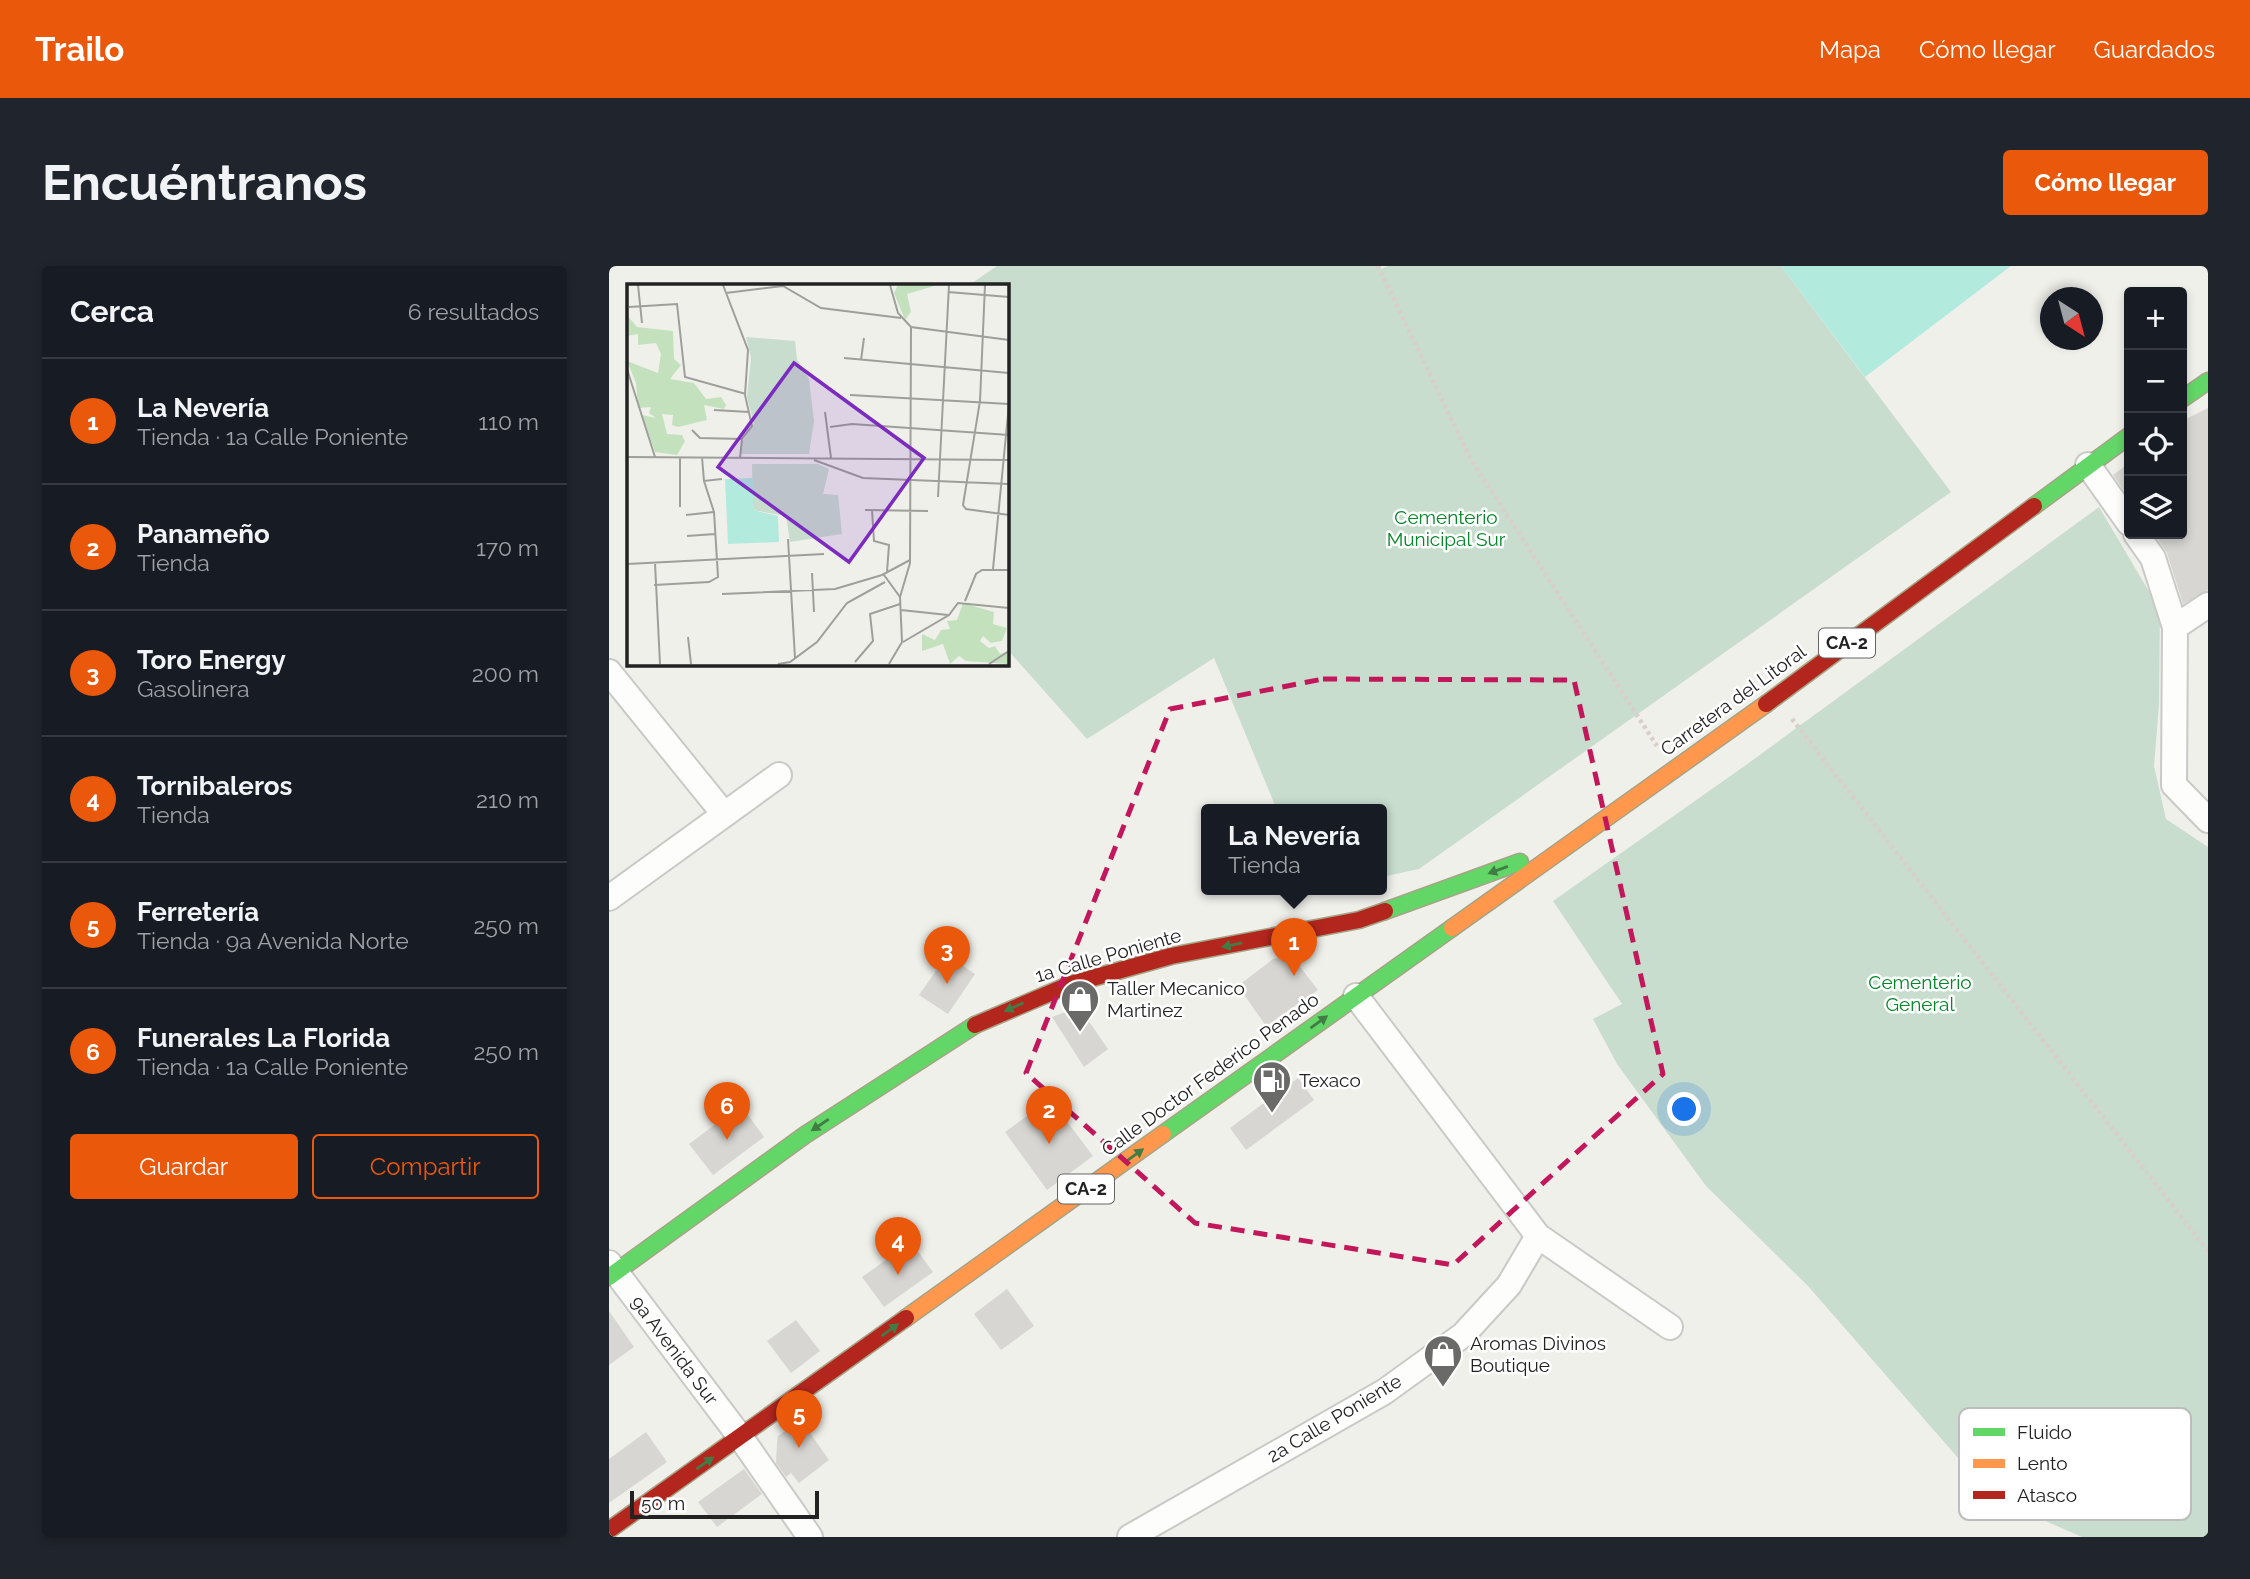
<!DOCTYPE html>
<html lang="es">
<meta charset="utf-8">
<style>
body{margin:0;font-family:Raleway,sans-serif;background:#20242c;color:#f1f3f6}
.controls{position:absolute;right:21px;top:21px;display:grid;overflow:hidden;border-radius:7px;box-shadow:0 4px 10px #0003}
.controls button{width:63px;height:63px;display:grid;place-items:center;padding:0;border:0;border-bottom:2px solid #363941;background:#171b24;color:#f1f3f6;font:35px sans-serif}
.compass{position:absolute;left:1431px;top:21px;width:63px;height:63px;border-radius:50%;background:#171b24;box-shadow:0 4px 10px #0003;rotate:144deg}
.scale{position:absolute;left:21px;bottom:18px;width:189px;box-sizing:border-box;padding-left:7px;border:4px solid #222;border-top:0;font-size:19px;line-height:24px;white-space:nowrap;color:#222;-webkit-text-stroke:5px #fff;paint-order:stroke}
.you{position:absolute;left:1076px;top:844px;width:24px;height:24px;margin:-18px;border:5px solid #fff;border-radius:50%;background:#1a73e8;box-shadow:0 0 0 10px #1a73e833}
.badge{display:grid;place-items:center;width:46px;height:46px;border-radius:50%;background:#ea580c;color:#fff;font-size:23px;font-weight:700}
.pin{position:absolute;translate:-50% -58px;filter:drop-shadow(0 2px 4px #0008)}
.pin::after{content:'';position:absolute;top:37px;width:24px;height:21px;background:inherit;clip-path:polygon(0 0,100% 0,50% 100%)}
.popup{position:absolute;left:592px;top:538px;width:186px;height:91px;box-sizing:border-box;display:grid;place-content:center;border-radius:7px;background:#171b24;filter:drop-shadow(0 2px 5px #0005);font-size:23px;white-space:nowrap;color:#9ea1a6}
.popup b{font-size:26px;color:#f1f3f6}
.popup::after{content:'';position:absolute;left:50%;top:100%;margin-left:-14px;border:14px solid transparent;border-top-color:#171b24}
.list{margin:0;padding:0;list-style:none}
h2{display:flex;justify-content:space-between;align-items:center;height:91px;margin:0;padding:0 28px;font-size:30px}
h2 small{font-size:23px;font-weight:400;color:#9ea1a6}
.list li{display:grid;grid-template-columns:46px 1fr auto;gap:21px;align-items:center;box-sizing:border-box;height:126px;padding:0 28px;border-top:2px solid #363941}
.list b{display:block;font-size:26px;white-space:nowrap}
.list p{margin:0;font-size:23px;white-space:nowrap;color:#9ea1a6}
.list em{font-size:23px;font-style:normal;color:#9ea1a6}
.actions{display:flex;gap:14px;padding:21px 28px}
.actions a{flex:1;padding:16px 0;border:2px solid #ea580c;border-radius:7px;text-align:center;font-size:24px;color:#ea580c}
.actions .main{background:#ea580c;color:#fff}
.icon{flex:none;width:38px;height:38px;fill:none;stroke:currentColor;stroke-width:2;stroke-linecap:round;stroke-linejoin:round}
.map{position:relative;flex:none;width:1599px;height:1271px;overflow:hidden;border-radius:7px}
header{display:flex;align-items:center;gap:42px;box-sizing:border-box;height:98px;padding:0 35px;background:#ea580c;color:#fff}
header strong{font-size:33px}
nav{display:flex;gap:38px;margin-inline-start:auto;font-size:24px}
.intro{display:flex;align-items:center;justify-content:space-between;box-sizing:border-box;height:168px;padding:0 42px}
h1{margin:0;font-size:49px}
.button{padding:18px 32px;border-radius:7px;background:#ea580c;color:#fff;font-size:24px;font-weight:700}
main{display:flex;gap:42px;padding:0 42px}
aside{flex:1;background:#171b24;border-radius:7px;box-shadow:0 4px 10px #0003}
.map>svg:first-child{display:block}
.cemetery{fill:#c8ddcd}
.pitch{fill:#b3eade}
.building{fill:#d7d6d2}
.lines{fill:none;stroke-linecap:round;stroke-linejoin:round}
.street-casing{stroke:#c9c9c7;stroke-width:28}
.fast-casing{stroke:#a7a386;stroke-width:19}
.slow-casing{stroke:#a7a386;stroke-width:19}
.jam-casing{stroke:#a7a386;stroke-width:19}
.path{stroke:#d9cec9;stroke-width:4.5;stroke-dasharray:3.5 3.5;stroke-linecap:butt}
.street{stroke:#fdfdfc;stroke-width:24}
.fast{stroke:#63d668;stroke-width:16}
.slow{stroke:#ff974d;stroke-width:16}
.jam{stroke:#b3261e;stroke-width:16}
.oneway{fill:#427c45}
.marked{fill:none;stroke:#c2185b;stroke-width:5;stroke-dasharray:14 9;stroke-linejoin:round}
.labels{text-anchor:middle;stroke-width:5;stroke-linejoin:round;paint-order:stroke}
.shield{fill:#fff;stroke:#646464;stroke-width:2}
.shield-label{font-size:18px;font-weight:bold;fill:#222}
.park-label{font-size:19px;fill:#048729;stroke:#fff}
.street-label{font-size:19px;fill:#222;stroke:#fff}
.poi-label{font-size:19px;fill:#222;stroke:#fff;text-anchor:start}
.inset-road{fill:none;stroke:#9e9e9b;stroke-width:2}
.view{fill:#7b2cbf;fill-opacity:0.15;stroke:#7b2cbf;stroke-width:3.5}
.inset-edge{fill:none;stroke:#222;stroke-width:3.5}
.key{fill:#fff;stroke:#bdbdbd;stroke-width:2}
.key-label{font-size:19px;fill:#222}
</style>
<header>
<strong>Trailo</strong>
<nav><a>Mapa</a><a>Cómo llegar</a><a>Guardados</a></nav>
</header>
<div class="intro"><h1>Encuéntranos</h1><a class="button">Cómo llegar</a></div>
<main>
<aside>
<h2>Cerca<small>6 resultados</small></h2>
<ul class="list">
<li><span class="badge">1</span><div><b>La Nevería</b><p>Tienda · 1a Calle Poniente</p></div><em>110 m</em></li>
<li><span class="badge">2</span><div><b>Panameño</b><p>Tienda</p></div><em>170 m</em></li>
<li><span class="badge">3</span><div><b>Toro Energy</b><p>Gasolinera</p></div><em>200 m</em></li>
<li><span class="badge">4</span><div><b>Tornibaleros</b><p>Tienda</p></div><em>210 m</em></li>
<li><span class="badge">5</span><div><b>Ferretería</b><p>Tienda · 9a Avenida Norte</p></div><em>250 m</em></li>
<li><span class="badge">6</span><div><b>Funerales La Florida</b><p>Tienda · 1a Calle Poniente</p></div><em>250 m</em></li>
</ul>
<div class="actions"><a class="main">Guardar</a><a>Compartir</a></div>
</aside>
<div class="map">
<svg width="1599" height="1271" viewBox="0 0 1599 1271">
<rect width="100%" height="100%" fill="#f0f0eb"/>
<!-- cemetery -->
<path class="cemetery" d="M388,0h380l4,3 7,-3h393l170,226 -532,377 -37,8 -1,-67h-104l-63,-152 -127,81 -81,-91v-363h-37z
M1490,241l61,103 -1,95 -5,61 12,53 42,28v690h-126l-89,-39 -185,-212 -102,-100 -89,-122 -24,-45 29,-15 -69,-103 193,-136z"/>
<!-- pitch -->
<path class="pitch" d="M1172,0h230l-146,111z"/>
<!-- building -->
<path class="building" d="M1599,142v182l-25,14 -16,-51 -13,-19h28v-113z
M1520,197v35l-16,-23z
M338,689l28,19 -27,40 -29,-19z
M682,689l27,35 -52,36 -28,-40 35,-27z
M470,741l29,42 -24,18 -32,-50z
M689,812l16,22 -68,50 -16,-22z
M441,833l43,57 -46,34 -42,-58z
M132,839l23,32 -51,38 -24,-31z
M302,976l22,30 -49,35 -22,-30z
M398,1023l27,37 -33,24 -27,-36z
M0,1045l25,36 -25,18z
M187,1054l24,31 -29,22 -24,-32z
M192,1154l28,40 -30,23 -8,-10 -5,4 -10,-14 1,-20 1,-7z
M37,1166l21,30 -58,41v-44z
M135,1203l18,25 -45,33 -19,-25z"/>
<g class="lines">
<!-- street casing -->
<g class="street-casing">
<path id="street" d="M1479,199l41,58
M1527,268l17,24 22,69 -1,158 34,35
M1566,361l33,-22
M0,406l115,142
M0,632l170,-123
M747,730l182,240 132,91
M0,997l132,175 69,99
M521,1271l254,-145 79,-57 46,-50 29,-49"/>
</g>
<!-- fast casing -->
<g class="fast-casing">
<path id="fast" d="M1573,133l26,-18
M1425,240l95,-70
M776,645l135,-49
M554,868l289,-206
M0,1011l196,-142 170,-110"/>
</g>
<!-- slow casing -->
<g class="slow-casing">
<path id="slow" d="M843,662l314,-224
M297,1052l257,-184"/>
</g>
<!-- jam casing -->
<g class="jam-casing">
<path id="jam" d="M1157,438l268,-198
M366,759l96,-41 100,-28 188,-36 26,-9
M0,1264l297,-212"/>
</g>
<!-- path -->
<path class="path" d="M769,0l92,192 187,288
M1183,453l416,532"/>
<!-- street -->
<use href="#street" class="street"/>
<!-- fast -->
<use href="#fast" class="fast"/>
<!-- slow -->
<use href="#slow" class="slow"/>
<!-- jam -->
<use href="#jam" class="jam"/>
</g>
<!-- one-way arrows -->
<defs><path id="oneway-solid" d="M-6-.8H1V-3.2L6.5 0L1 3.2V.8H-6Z" transform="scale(1.75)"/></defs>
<g class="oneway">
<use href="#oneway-solid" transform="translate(889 604) rotate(160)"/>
<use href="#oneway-solid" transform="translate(623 679) rotate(169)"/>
<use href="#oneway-solid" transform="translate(405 741) rotate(156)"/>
<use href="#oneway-solid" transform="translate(710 756) rotate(-36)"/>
<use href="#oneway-solid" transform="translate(211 859) rotate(146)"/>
<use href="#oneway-solid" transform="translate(526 889) rotate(-36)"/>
<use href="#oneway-solid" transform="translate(281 1064) rotate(-36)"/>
<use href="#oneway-solid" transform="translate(96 1197) rotate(-35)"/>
</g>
<!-- marked area -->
<path class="marked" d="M714,413l251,1 89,394 -210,191 -258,-42 -169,-150 144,-364z"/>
<!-- icons -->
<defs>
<g id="shop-pin" transform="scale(2.0125)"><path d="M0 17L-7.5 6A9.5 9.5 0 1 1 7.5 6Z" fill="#6a6a68" stroke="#fff"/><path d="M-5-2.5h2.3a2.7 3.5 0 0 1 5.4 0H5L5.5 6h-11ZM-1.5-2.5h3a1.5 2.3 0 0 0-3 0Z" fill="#fff"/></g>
<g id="fuel-pin" transform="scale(2.0125)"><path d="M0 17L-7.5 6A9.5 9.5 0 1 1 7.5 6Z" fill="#6a6a68" stroke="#fff"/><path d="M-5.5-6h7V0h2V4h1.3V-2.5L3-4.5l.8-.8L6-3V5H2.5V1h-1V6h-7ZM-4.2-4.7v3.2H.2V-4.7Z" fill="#fff"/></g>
</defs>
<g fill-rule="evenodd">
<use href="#shop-pin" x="471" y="733"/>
<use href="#fuel-pin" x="663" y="814"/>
<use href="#shop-pin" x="834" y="1088"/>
</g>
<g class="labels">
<!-- shield labels -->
<g class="shield">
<rect x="1210" y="362.5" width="56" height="29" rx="5"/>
<rect x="449" y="908.5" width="56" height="29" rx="5"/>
</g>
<g class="shield-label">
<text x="1238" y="383">CA-2</text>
<text x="477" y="929">CA-2</text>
</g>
<!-- park labels -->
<g class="park-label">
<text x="837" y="258">Cementerio<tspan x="837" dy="22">Municipal Sur</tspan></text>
<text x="1311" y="723">Cementerio<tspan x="1311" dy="22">General</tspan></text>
</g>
<!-- street labels -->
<g class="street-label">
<text transform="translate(1124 434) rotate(-36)" y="7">Carretera del Litoral</text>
<text transform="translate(499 689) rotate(-16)" y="7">1a Calle Poniente</text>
<text transform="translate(601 808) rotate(-36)" y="7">Calle Doctor Federico Penado</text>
<text transform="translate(66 1084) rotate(53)" y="7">9a Avenida Sur</text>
<text transform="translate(725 1152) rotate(-31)" y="7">2a Calle Poniente</text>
</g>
<!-- poi labels -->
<g class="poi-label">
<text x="498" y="729">Taller Mecanico<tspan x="498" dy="22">Martinez</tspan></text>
<text x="690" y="821">Texaco</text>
<text x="861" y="1084">Aromas Divinos<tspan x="861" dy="22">Boutique</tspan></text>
</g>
</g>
<!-- overview -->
<g transform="translate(18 18)">
<rect width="382" height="382" fill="#f0f0eb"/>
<path d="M271,1h40l-31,9 4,18 -6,8 -11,-27zM0,31l10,12 36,4 1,28 7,6 -11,14 24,4 12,16 15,-2 5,8 -2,4 -20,-4 3,15 -29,7 -6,-2 1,-10 -11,-1 5,20 15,1 3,6 -8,14 -22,-3 -13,-37 14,3 -7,-5 2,-6 -13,1 -2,-25 -9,-22 31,12 3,-19 -5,-11 -18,2v-11l-11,2zM336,319l31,9 -1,12 14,4 -5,13 -11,2 -8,-7 -3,5 9,7 6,-2 5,8 8,-3v13l-42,-3 -7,-5 -9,8 -7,-20 -21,7v-17l13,6 6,-10 9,-1 -3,-8 10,-1z" fill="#c4e1be"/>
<path d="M119,53l49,4 2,18 12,20 5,42 -5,33h-68l1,-12 12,-18 -7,-27 4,-39zM125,180h66l11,5 -6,25 15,1 4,39 -52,8 -4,-26 -33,-6z" fill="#c8ddcd"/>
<path d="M126,194v32l25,6 1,26 -51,2 -3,-65z" fill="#b3eade"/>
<path class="inset-road" d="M11,1l4,38M96,1l25,65 -3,45 7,31 -10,13 -2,19M263,1l8,28 13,14 98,13M358,1l-5,116 -17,104 3,4 43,6M321,8l61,5M99,9l57,-7 38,22 80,10M2,23l48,-3 8,73 61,17M217,74l165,15M234,76l3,-22M0,85l28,88M223,111l159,9M87,126l35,2M198,128l6,46M203,143l22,-3 157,11M65,146l8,8 42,1M0,173l382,3M53,173v50M75,173l2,24 18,-2M187,176l49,18 146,6M311,213l11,-212M238,226l63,1M245,226l2,31 15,4 -2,27M59,231l28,-3M60,252l28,-2M161,255l7,119M28,279l5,101M0,280l197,-10M366,285l16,-165M185,289l2,39M257,291l16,22M27,301l55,-3 9,-5 -4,-65 -10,-31M95,310l113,-5 47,-14 28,-15M338,317l11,-27 6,-4h27M274,326l47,5M61,353l3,27M276,358l46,-27 9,-12 51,5M228,378l18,-21 -3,-27 30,-10M151,380l12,-2 27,-20 30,-39 38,-21M262,380l13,-22 -2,-45 10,-34 1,-236M362,380l20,-13"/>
<path class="view" d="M167,79l130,95 -75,104 -131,-95z"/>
<rect width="382" height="382" class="inset-edge"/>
</g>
<!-- legend -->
<rect x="1350" y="1142" width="232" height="112" rx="10" class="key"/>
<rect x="1364" y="1162" width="32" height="8" fill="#63d668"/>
<rect x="1364" y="1193" width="32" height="9" fill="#ff974d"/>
<rect x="1364" y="1225" width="32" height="8" fill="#b3261e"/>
<g class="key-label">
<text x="1408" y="1173">Fluido</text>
<text x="1408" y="1204">Lento</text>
<text x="1408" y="1236">Atasco</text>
</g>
</svg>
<div class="controls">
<button>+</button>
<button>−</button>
<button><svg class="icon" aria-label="locate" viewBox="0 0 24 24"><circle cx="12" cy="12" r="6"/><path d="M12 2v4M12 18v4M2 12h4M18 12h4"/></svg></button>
<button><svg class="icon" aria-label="layers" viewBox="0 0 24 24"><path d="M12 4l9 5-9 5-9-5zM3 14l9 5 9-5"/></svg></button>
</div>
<svg class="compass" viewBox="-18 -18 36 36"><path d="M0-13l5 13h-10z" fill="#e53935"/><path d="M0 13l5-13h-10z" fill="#9ea1a6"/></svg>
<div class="scale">50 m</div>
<div class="you"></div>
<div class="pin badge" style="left:685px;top:710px">1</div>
<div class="popup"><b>La Nevería</b>Tienda</div>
<div class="pin badge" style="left:440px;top:878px">2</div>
<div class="pin badge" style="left:338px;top:718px">3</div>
<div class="pin badge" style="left:289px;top:1009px">4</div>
<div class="pin badge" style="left:190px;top:1182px">5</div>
<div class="pin badge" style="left:118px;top:874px">6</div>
</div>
</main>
